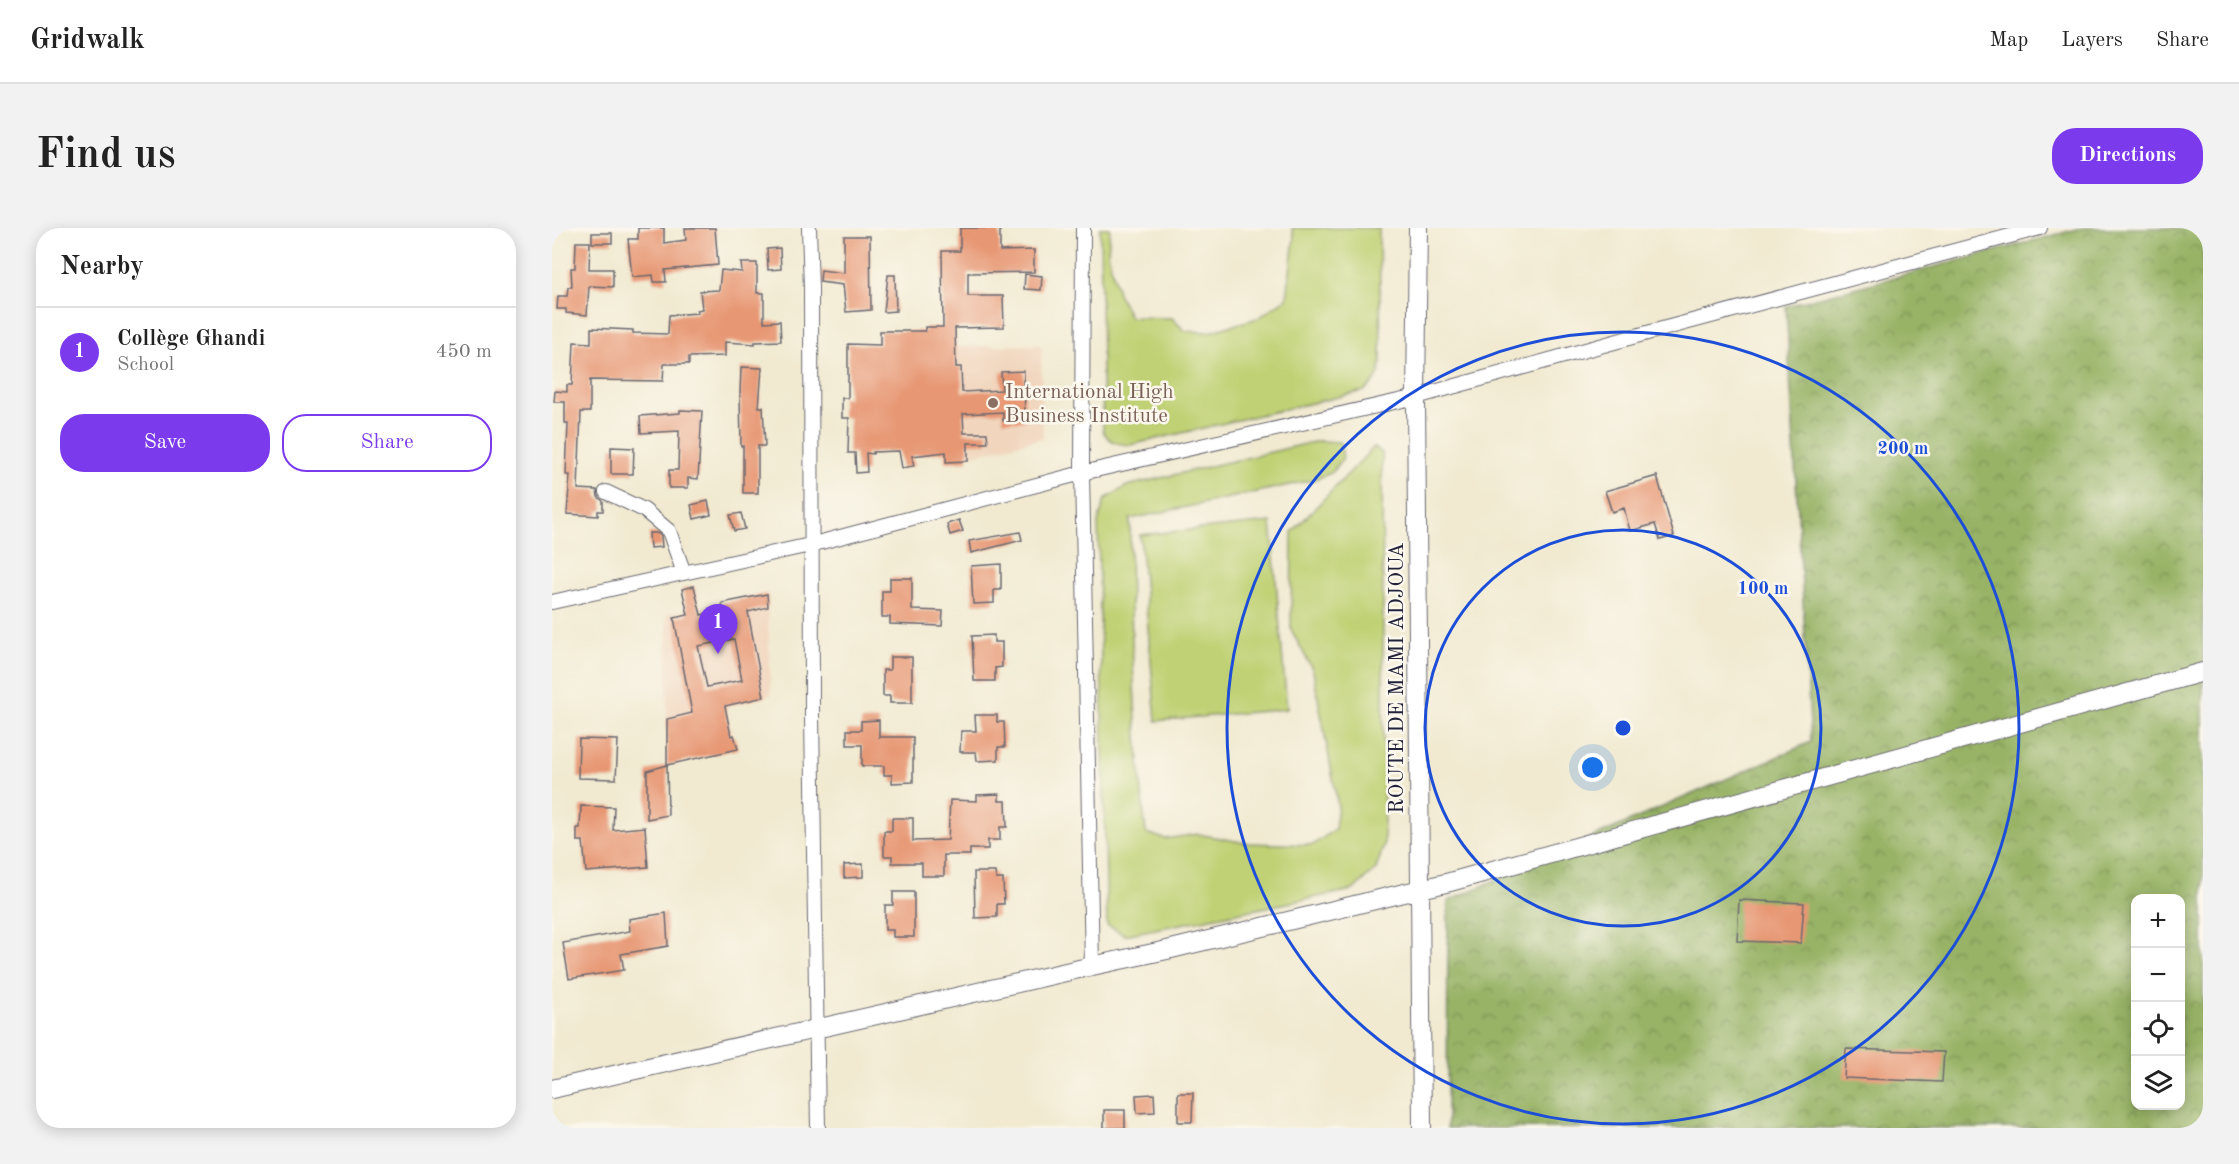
<!DOCTYPE html>
<meta charset="utf-8">
<style>
body{margin:0;font-family:"Old Standard TT",serif;background:#f2f2f2;color:#222}
.controls{position:absolute;right:18px;bottom:18px;display:grid;overflow:hidden;border-radius:12px;box-shadow:0 3px 15px #0003}
.controls button{width:54px;height:54px;display:grid;place-items:center;padding:0;border:0;border-bottom:2px solid #e0e0e0;background:#fff;color:#222;font:30px sans-serif}
.you{position:absolute;left:1041px;top:540px;width:21px;height:21px;margin:-15px;border:4px solid #fff;border-radius:50%;background:#1a73e8;box-shadow:0 0 0 9px #1a73e833}
.badge{display:grid;place-items:center;width:39px;height:39px;border-radius:50%;background:#7c3aed;color:#fff;font-size:20px;font-weight:700}
.pin{position:absolute;translate:-50% -50px;filter:drop-shadow(0 2px 3px #0008)}
.pin::after{content:'';position:absolute;top:32px;width:21px;height:18px;background:inherit;clip-path:polygon(0 0,100% 0,50% 100%)}
.list{margin:0;padding:0;list-style:none}
h2{display:flex;justify-content:space-between;align-items:center;height:78px;margin:0;padding:0 24px;font-size:26px}
h2 small{font-size:20px;font-weight:400;color:#767676}
.list li{display:grid;grid-template-columns:39px 1fr auto;gap:18px;align-items:center;box-sizing:border-box;height:90px;padding:0 24px;border-top:2px solid #e0e0e0}
.list b{display:block;font-size:22px;white-space:nowrap}
.list p{margin:0;font-size:20px;white-space:nowrap;color:#767676}
.list em{font-size:20px;font-style:normal;color:#767676}
.actions{display:flex;gap:12px;padding:18px 24px}
.actions a{flex:1;padding:14px 0;border:2px solid #7c3aed;border-radius:24px;text-align:center;font-size:21px;color:#7c3aed}
.actions .main{background:#7c3aed;color:#fff}
.icon{flex:none;width:33px;height:33px;fill:none;stroke:currentColor;stroke-width:2;stroke-linecap:round;stroke-linejoin:round}
.map{position:relative;flex:none;width:1651px;height:900px;overflow:hidden;border-radius:24px}
header{display:flex;align-items:center;gap:36px;box-sizing:border-box;height:84px;padding:0 30px;background:#fff;border-bottom:2px solid #e0e0e0}
header strong{font-size:28px}
nav{display:flex;gap:33px;margin-inline-start:auto;font-size:21px}
.intro{display:flex;align-items:center;justify-content:space-between;box-sizing:border-box;height:144px;padding:0 36px}
h1{margin:0;font-size:42px}
.button{padding:15px 27px;border-radius:24px;background:#7c3aed;color:#fff;font-size:21px;font-weight:700}
main{display:flex;gap:36px;padding:0 36px}
aside{flex:1;background:#fff;border-radius:24px;box-shadow:0 3px 15px #0003}
.map>svg:first-child{display:block}
.built{fill:#f1d5bd}
.green{fill:#c0d174;stroke:#717a58;stroke-width:1.5}
.forest{fill:url(#forest-crowns);stroke:#5d6a50;stroke-width:1.5;fill-rule:evenodd}
.building{fill:#e79773;fill-rule:evenodd}
.lines{fill:none;stroke-linecap:round;stroke-linejoin:round}
.minor-casing{stroke:#6a6870;stroke-width:16}
.tertiary-casing{stroke:#6a6870;stroke-width:20}
.minor{stroke:#fff;stroke-width:14}
.tertiary{stroke:#fff;stroke-width:18}
.ring{fill:none;stroke:#1d4ed8;stroke-width:3}
.education-dot{fill:#8d6e63;stroke:#fbf7ec;stroke-width:2}
.labels{text-anchor:middle;stroke-width:5;stroke-linejoin:round;paint-order:stroke}
.education-label{font-size:21px;fill:#785e54;stroke:#fbf7ec;text-anchor:start}
.street-label{font-size:21px;fill:#22223b;stroke:#fbf7ec}
.centre{fill:#1d4ed8;stroke:#fbf7ec;stroke-width:3}
.ring-label{font-size:18px;text-anchor:middle;font-weight:bold;fill:#1d4ed8;stroke:#fbf7ec;stroke-width:5;stroke-linejoin:round;paint-order:stroke}
</style>
<header>
<strong>Gridwalk</strong>
<nav><a>Map</a><a>Layers</a><a>Share</a></nav>
</header>
<div class="intro"><h1>Find us</h1><a class="button">Directions</a></div>
<main>
<aside>
<h2>Nearby<small></small></h2>
<ul class="list">
<li><span class="badge">1</span><div><b>Collège Ghandi</b><p>School</p></div><em>450 m</em></li>
</ul>
<div class="actions"><a class="main">Save</a><a>Share</a></div>
</aside>
<div class="map">
<svg width="1651" height="900" viewBox="0 0 1651 900">
<defs>
<pattern id="forest-crowns" width="20" height="18" patternUnits="userSpaceOnUse" patternTransform="scale(1.5)"><rect width="20" height="18" fill="#98b366"/><path d="M2 6a3 3 0 1 1 6 0M12 15a3 3 0 1 1 6 0" fill="none" stroke="#7c9155"/></pattern>
</defs>
<rect width="100%" height="100%" fill="#fbf7ec"/>
<filter id="ink" filterUnits="userSpaceOnUse"><feTurbulence type="fractalNoise" baseFrequency=".0167" numOctaves="2"/><feDisplacementMap in="SourceGraphic" scale="12" xChannelSelector="R" yChannelSelector="G"/><feConvolveMatrix kernelMatrix="1 2 1 2 8 2 1 2 1" color-interpolation-filters="sRGB"/></filter>
<filter id="wash" filterUnits="userSpaceOnUse"><feTurbulence type="fractalNoise" baseFrequency=".008" numOctaves="4" result="noise"/><feDisplacementMap in="SourceGraphic" scale="24" xChannelSelector="R" yChannelSelector="G"/><feGaussianBlur stdDeviation="1.35" result="paint"/><feColorMatrix in="noise" values="0 0 0 0 0 0 0 0 0 0 0 0 0 0 0 0 0 1.4 0 .05"/><feComposite in="paint" operator="in"/></filter>
<g filter="url(#wash)">
<rect width="100%" height="100%" fill="#f1ead1"/>
<!-- built -->
<path class="built" d="M489,117l2,93 -75,18v5l-22,1 -4,-115z
M215,366l4,101 -104,24v-105z"/>
<!-- green -->
<path class="green" d="M548,0h10l-2,26 10,39 12,24 42,1 13,13 24,1 49,-14 29,-20 7,-60 -2,-10h87l2,134c-1,14 -6,21 -17,29l-234,54c-13,-1 -20,-2 -27,-14z
M766,213l22,1 3,16 -12,15 -18,7 -183,39c0,105 4,210 16,314l19,6 33,-5 48,9 67,2 22,-16 3,-23 -25,-135 -22,-42 1,-97 82,-85 8,6 2,392 -8,24 -23,21 -228,45 -18,-10 -9,-402 7,-24 22,-13z
M719,294l16,187 -131,12 -16,-186z"/>
<!-- forest -->
<path class="forest" d="M1529,0h122v900h-756l1,-227 363,-159 -25,-436zM1584,670h44v208h-44z"/>
<g id="blocks">
<!-- building -->
<path class="building" d="M86,0h26v15l22,-3 -1,-12h30l3,37 -53,5 1,12h-12l-1,-7 -21,2 -4,-38h10z
M408,0h40v23l34,-1v22l-66,1v23h35l1,31 -49,1 1,39h5l1,25 40,-2 -1,-18 23,-1 1,50h-22v-9l-40,2 1,19h23l1,10h-20v18l-22,1v-10l-34,4 2,10 -12,2 -3,-17 -26,1v2l-7,-1 1,19 -11,1 -1,-20h-7l1,-35h-7v-20h6v-54l32,1v-14h45v-4h18l-1,-76h18z
M40,5h20v10h-20z
M292,8h26l1,74 -25,2 -3,-27 -23,-3 1,-12 23,3z
M24,14h14l-1,27h24v18l-24,-1 -2,29 -21,-2v-4h-9l1,-13h9l1,-9h4l-1,-19h4z
M228,20l1,21 -13,1 -1,-21z
M189,35h16v30h7v29l16,-1 1,20 -26,1v2l-30,-2v14l-36,1v7h-25l-1,17 -73,-1v32h-9l-3,77 19,1 1,7 5,4v10h-5v5l-31,-2 3,-39h-4l2,-52h-3v-21h-11l1,-11 12,1v-7h5l2,-43 17,1v-15l42,2v3l35,1 1,-19 29,-2 -1,-3 5,-1 -2,-18 19,-1 2,-20 21,2z
M473,46l17,2 -1,14 -17,-1z
M336,47h7l1,36 -12,1z
M189,139l21,1 -3,39h4l2,39h-7v47h-15v-47h-2l-1,-52z
M128,182l22,1 -4,68 -10,-1v10h-19v-18h9l1,-39 -38,2 -1,-17 40,-3z
M59,219l23,1 -1,26h-22z
M1105,248l17,60 -14,4 -5,-16 -25,7 -6,-23 -12,4 -7,-21z
M156,273l3,14 -17,4 -3,-14z
M189,285l4,16 -11,2 -4,-16z
M407,292l4,11 -13,4 -3,-11z
M468,304l2,8 -51,13 -2,-12z
M97,305h8l4,3 1,11 -12,1z
M449,336v26h-7v13l-21,1 -2,-38z
M338,350h22v32l31,1 -1,15 -52,-2v-7h-8v-26h8z
M142,358l7,29 22,-5 -1,-7 45,-9 1,13 -20,5 16,85 -39,9 6,30 3,-1 4,14 -71,16 1,50 -21,4v-48l20,-6v-46l25,-6 -18,-95 14,-3 -6,-26zM182,411l8,41 -35,7 -9,-41z
M442,407v7h8v25l-7,1v13h-21l-2,-45z
M338,429h22v46h-22v-7h-7v-26h7z
M423,487h22v7h7l1,25h-7v13l-21,1 -1,-9h-16l1,-21h15z
M327,492v17h34v45l-21,1v-8h-8v-9h-22v-21h-15v-15h14v-9z
M27,511l39,1 -2,39 -38,-1z
M447,566v7h7l1,26h-7v13h-12v9h-18v6h-26v21h-22v-13h-30v-7h-8v-25h8v-13h21v23l35,-1 2,-40 27,1v-6z
M29,578l33,1 -1,23 32,-3 3,40 -62,5 -3,-31h-6v-13h3z
M311,636v13l-19,1v-13z
M422,644h21l1,7h7l1,25h-7v13l-22,1z
M341,664h21v45h-21v-7h-8v-25h8z
M1187,672l65,3 -3,40 -64,-2z
M114,685l2,33 -47,8 3,16 -55,9 -6,-36 67,-12 -1,-12z
M1294,821l98,3 -2,30 -98,-4z
M626,865h15l-1,29h-14z
M602,866l1,18 -18,1 -1,-18z
M552,882h21v18h-21z"/>
</g>
</g>
<g filter="url(#ink)">
<use href="#blocks" fill-opacity="0" stroke="#6a6870" stroke-width="1.5"/>
<g class="lines">
<!-- minor casing -->
<g class="minor-casing">
<path id="minor" d="M257,0l2,60 1,427 6,413
M531,0l-1,245 10,493
M54,264l38,18 25,21 15,42
M0,374l258,-57 272,-72 334,-76 220,-61 404,-108"/>
</g>
<!-- tertiary casing -->
<g class="tertiary-casing">
<path id="tertiary" d="M866,0l-2,169 6,731
M0,861l540,-123 75,-16 283,-68 753,-210"/>
</g>
<!-- minor -->
<use href="#minor" class="minor"/>
<!-- tertiary -->
<use href="#tertiary" class="tertiary"/>
</g>
</g>
<!-- distance rings -->
<g class="ring">
<circle cx="1071" cy="500" r="198"/>
<circle cx="1071" cy="500" r="396"/>
</g>
<!-- markers -->
<circle class="education-dot" cx="441" cy="175" r="6"/>
<g class="labels">
<!-- education labels -->
<g class="education-label">
<text x="453" y="170">International High<tspan x="453" dy="24">Business Institute</tspan></text>
</g>
<!-- street labels -->
<g class="street-label">
<text transform="translate(844 450) rotate(-90)" y="7">ROUTE DE MAMI ADJOUA</text>
</g>
</g>
<circle cx="1071" cy="500" r="9" class="centre"/>
<g class="ring-label">
<text x="1351" y="226">200 m</text>
<text x="1211" y="366">100 m</text>
</g>
</svg>
<div class="controls">
<button>+</button>
<button>−</button>
<button><svg class="icon" aria-label="locate" viewBox="0 0 24 24"><circle cx="12" cy="12" r="6"/><path d="M12 2v4M12 18v4M2 12h4M18 12h4"/></svg></button>
<button><svg class="icon" aria-label="layers" viewBox="0 0 24 24"><path d="M12 4l9 5-9 5-9-5zM3 14l9 5 9-5"/></svg></button>
</div>
<div class="you"></div>
<div class="pin badge" style="left:166px;top:426px">1</div>
</div>
</main>
